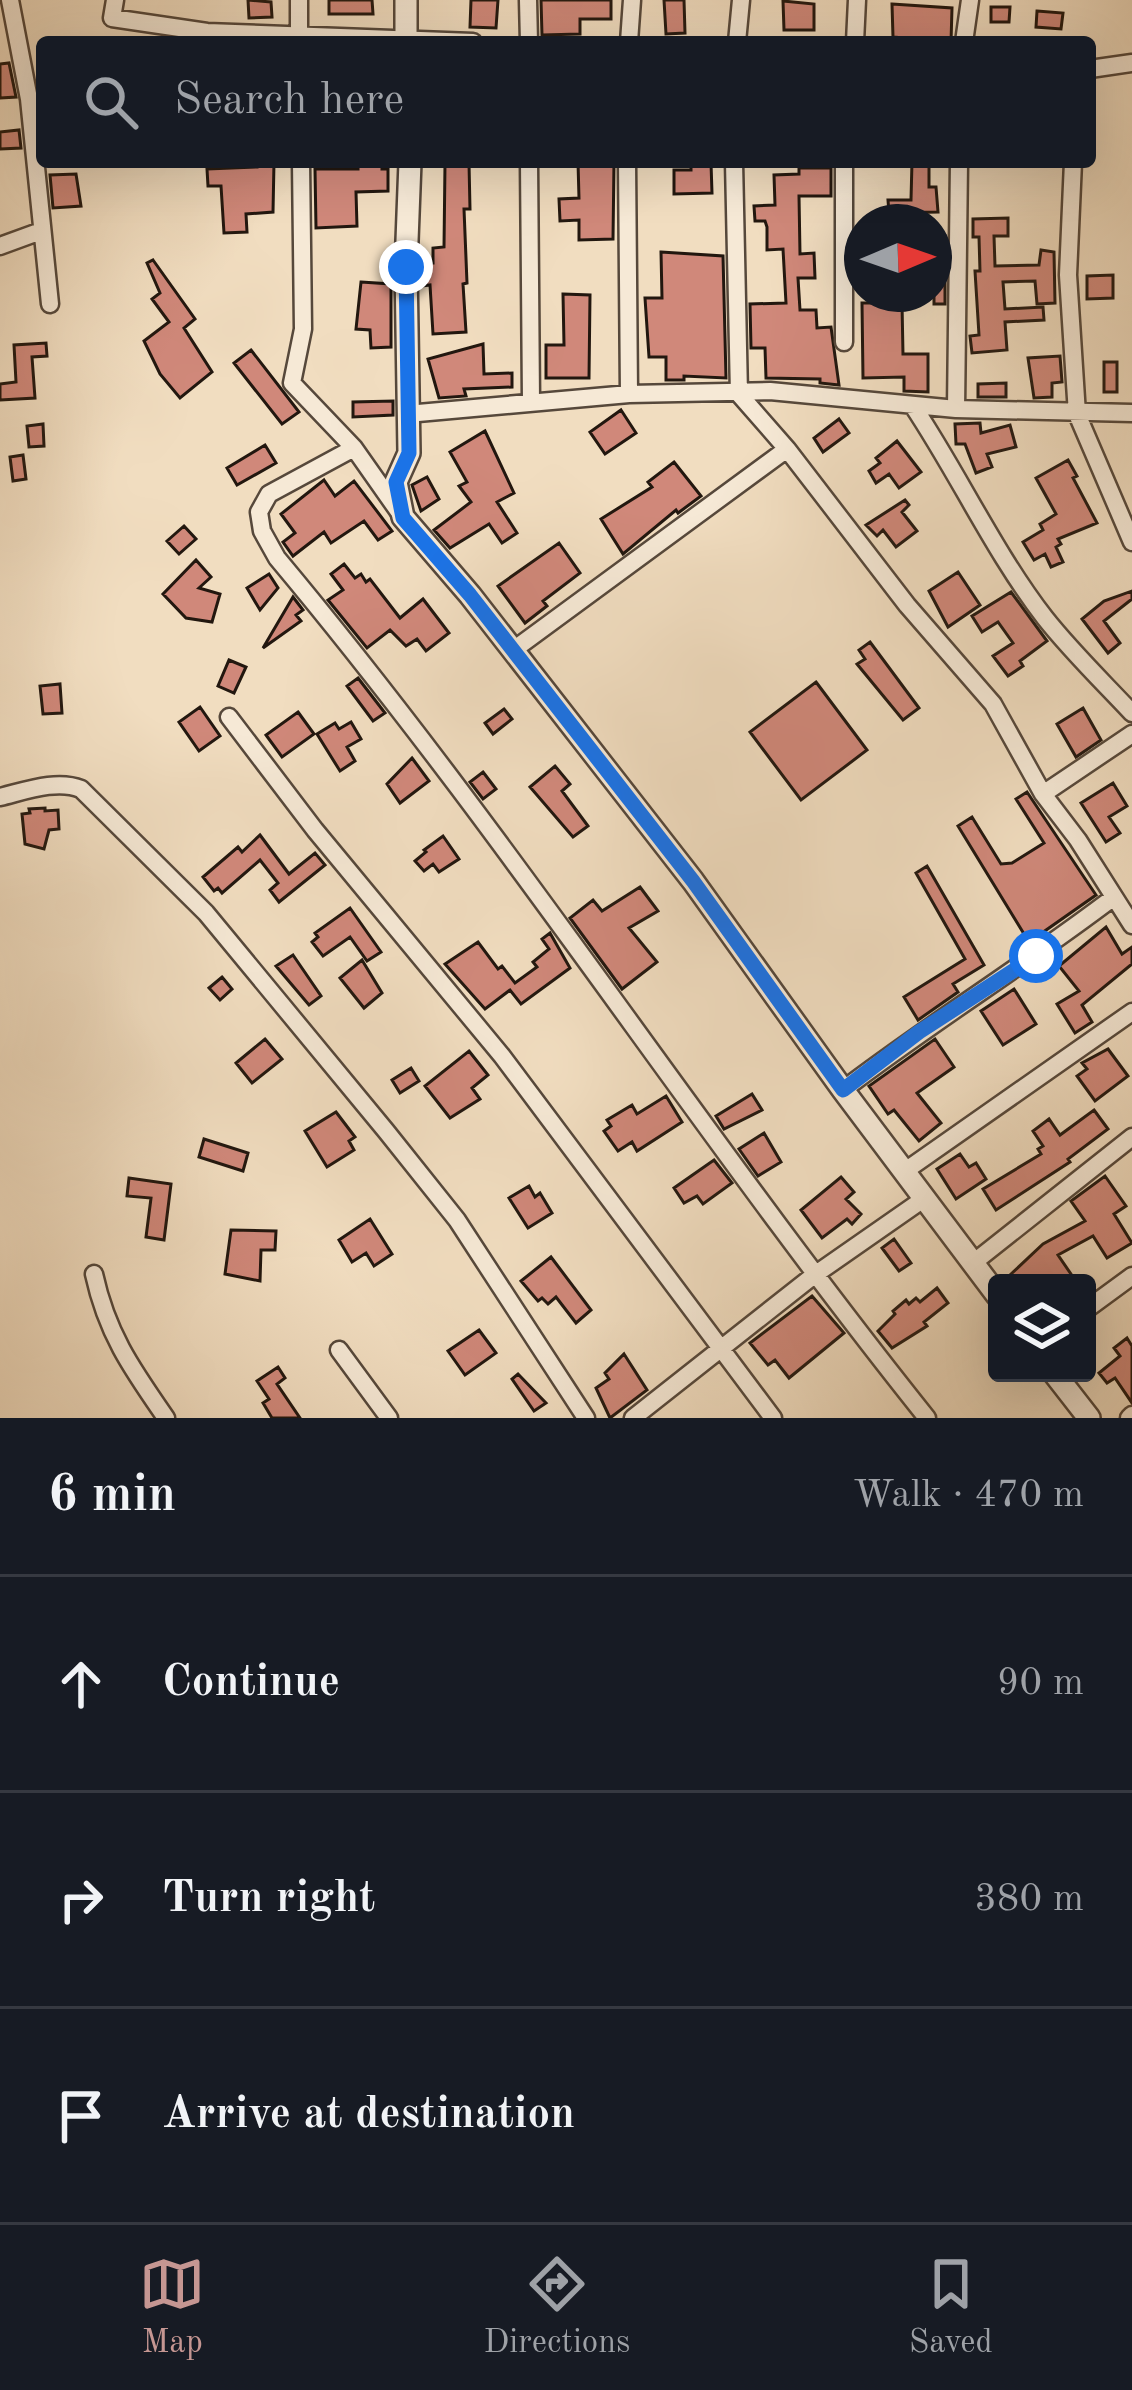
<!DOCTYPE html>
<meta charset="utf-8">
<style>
body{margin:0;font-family:"Old Standard TT",serif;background:#242831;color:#f1f3f6}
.controls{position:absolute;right:36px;bottom:36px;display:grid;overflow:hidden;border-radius:12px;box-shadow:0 12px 48px #0002}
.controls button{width:108px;height:108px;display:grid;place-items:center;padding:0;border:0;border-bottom:3px solid #363941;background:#171b24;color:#f1f3f6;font:60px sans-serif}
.compass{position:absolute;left:844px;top:204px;width:108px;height:108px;border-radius:50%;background:#171b24;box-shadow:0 12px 48px #0002;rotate:88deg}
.stop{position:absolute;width:36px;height:36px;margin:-27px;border:9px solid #1a73e8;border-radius:50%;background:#fff}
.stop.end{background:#1a73e8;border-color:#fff;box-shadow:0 3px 12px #0008}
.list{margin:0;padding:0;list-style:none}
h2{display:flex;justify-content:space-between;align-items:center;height:156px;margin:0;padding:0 48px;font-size:51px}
h2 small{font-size:39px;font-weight:400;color:#9ea1a6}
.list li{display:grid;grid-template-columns:78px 1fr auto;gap:36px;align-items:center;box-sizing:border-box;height:216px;padding:0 48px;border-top:3px solid #363941}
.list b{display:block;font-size:45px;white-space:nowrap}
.list em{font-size:39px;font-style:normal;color:#9ea1a6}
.icon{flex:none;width:66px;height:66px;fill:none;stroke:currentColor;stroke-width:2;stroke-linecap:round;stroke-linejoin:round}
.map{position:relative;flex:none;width:1132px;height:1418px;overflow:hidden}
.search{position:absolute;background:#171b24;box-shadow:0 12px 48px #0002;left:36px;right:36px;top:36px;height:132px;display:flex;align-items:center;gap:30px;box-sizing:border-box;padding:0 42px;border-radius:12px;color:#9ea1a6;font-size:45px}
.sheet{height:804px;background:#171b24}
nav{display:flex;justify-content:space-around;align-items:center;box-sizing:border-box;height:168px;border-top:3px solid #363941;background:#171b24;font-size:33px;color:#9ea1a6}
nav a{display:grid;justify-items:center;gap:6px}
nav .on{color:#c59692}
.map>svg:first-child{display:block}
.building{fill:#d0887a;stroke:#22170f;stroke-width:3}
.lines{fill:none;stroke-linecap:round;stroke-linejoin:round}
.minor-casing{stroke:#56483b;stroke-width:21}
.tertiary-casing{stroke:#56483b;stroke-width:26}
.minor{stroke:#f6e9d6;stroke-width:16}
.tertiary{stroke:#f6e9d6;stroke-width:21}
.route{stroke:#1a73e8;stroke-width:15}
</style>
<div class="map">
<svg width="1132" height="1418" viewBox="0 0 1132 1418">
<rect width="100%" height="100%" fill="#f1ddc0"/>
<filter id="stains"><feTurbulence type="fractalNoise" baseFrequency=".00167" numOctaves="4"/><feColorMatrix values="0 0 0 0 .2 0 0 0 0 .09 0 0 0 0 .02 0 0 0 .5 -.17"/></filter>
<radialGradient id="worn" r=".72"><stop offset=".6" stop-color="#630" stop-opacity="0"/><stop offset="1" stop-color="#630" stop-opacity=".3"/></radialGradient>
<!-- building -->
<path class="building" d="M248,0l23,2 1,15 -23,1z
M329,0h43l1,14h-44z
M471,0h27l-2,28 -26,-1z
M541,0h70v19h-31v15l-38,1z
M664,0h20l1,33 -19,1z
M783,1l31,3v26h-30z
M892,4l60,4 -1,34 -58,-5z
M991,7h19l-1,15h-18z
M1037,11l26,2 -2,16 -25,-2z
M9,63l7,34 -16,1v-34z
M19,130l2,18 -21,1v-17z
M257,162h17l-1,50 -27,2 1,18 -23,1 -3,-47h-13l-1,-17 50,-2z
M358,162h24v7h6v22l-32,1 1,34 -41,2 -1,-59h43z
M578,162h36l-1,77 -34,1v-20l-19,1 -1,-22 20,-1z
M912,162h17v25h7l2,25 -49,1 -1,-13h23z
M469,163l1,46h-6l3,74 -4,1 3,48 -33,2 -3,-49 -9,1v-16l8,-1 -1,-6h5v-15l11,-1 1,-83z
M711,163l1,30 -38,1v-24h17v-6z
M799,168h32v28h-32l1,58 14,-1 1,25h-17l2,32h16l1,18 14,-1 8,58 -19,-2v-4l-54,-1 -1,-30h-14l-1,-44 36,-1 -3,-54 -16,1v-23l-2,-6h-10l-1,-15 21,-1 -1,-30 25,-1z
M76,174l5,32 -28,2 -3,-33z
M1008,218v18h-14l1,30 44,-1 2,-15 13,2 1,51 -18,1 -2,-23 -32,1 2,27 38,-2 1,13 -39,2 2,28 -35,3 -2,-17 9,-1 -4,-64h5l-1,-34h-6v-18z
M945,236v68h-11v-67z
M661,252l62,4 3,122 -42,-2v4h-18v-23h-17l-4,-59h17z
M153,260l42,59 -11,9 28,44 -32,26 -20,-24 -16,-33 25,-19 -17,-23 8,-6 -13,-30z
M1113,275v23l-26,1v-23z
M361,282l30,2v63l-20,1 -1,-18 -14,-1z
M563,294l27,1 -1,83h-43v-33h18z
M862,303h40l1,51h25v38l-24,-1v-14l-41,1z
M46,343l1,13 -15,1 3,41 -35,2v-16l16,-2 -2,-37z
M483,344l1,30 28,-1v14l-48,2 2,7 -27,2 -11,-39z
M251,350l48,62 -17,12 -48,-61z
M1060,356l2,26 -10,1v14l-18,1 -6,-40z
M1104,362h13v30h-13z
M1006,383v14h-28v-13z
M393,401v14l-40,2v-15z
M621,410l15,23 -31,21 -15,-22z
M839,419l10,14 -26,19 -9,-14z
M980,423l1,10 29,-8 6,22 -29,7 5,13 -16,6 -11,-29h-9l-1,-20z
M43,424l1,22 -15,1 -2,-21z
M485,431l29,62 -17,9 20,31 -15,10 -13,-19 -39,24 -16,-18 37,-28 -12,-16 8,-4 -17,-30z
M897,441l24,31 -22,16 -10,-14 -13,9 -7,-12 11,-8 -4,-5z
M265,445l11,18 -39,22 -10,-17z
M23,455l3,24 -13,2 -3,-24z
M1068,460l9,16 -4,2 24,45 -39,16 3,5 -5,3 7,15 -12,5 -6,-13 -11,6 -11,-18 20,-12 -3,-6 16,-10 -20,-36z
M674,462l27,34 -23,17 -2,-3 -53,44 -22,-35 51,-32 -4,-5z
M427,477l12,22 -18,12 -9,-26z
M324,480l11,16 19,-15 38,50 -14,9 -14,-19 -33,22 -7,-11 -31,24 -10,-14 12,-9 -14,-19z
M905,500l4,5 -7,7 15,19 -21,16 -13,-17 -6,6 -11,-11z
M184,526l12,13 -17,15 -12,-13z
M559,543l21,30 -37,28 4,5 -22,17 -27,-37z
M196,560l15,17 -12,11 21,6 -8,28 -26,-4 -23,-24z
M344,564l11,14 6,-4 5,8 4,-3 30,39 23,-19 26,34 -23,18 -9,-12 -11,7 -16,-16 -23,18 -39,-48 15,-10 -12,-16z
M958,572l22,33 -32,22 -19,-36z
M269,574l9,14 -18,22 -13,-22z
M1132,591v8l-28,22 16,22 -12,10 -26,-34 22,-18z
M1011,592l36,49 -27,20 3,5 -15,10 -15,-20 20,-13 -15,-21 -16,10 -10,-16z
M293,597l10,13 -7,5 5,6 -38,27z
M870,642l49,66 -16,12 -46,-56 8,-5 -6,-9z
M229,660l17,7 -12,26 -16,-7z
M358,678l27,35 -12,8 -26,-35z
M816,682l51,68 -66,50 -51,-68z
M60,684l2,29 -19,1 -3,-28z
M200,707l20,29 -21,15 -20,-29z
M1083,708l18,32 -25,17 -19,-33z
M504,709l8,10 -19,15 -8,-11z
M298,712l16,22 -32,23 -16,-22z
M351,722l10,17 -14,8 8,14 -15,10 -23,-37 18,-11 4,6z
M412,758l17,23 -29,22 -13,-19z
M555,766l15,18 -8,7 26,35 -15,11 -43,-50z
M483,772l13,17 -13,10 -13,-17z
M1113,783l14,23 -18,11 11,16 -14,9 -25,-39z
M1027,792l69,103 -67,47 -71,-116 14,-9 29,47 11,-1 32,-20 -28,-44z
M45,808v3l13,-1 1,19 -10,1 -5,19 -19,-5 -3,-30 8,-1 -1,-4z
M260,835l29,39 26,-21 10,12 -46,37 -9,-12 8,-7 -18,-23 -38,33 -4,-5 -4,3 -11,-14 35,-30 4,5z
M443,836l16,23 -20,13 -6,-8 -9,7 -9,-10 11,-9 -2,-2z
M927,866l57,99 -31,19 5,8 -40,28 -14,-23 61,-38 -49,-86z
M640,887l18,24 -29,17 28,34 -35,27 -52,-71 23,-18 9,11z
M350,908l31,44 -14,9 -17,-24 -27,19 -11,-14 6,-5 -3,-4z
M1106,927l16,27 10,-7v17l-50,41 10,17 -17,11 -18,-29 22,-13 -20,-25z
M550,933l20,35 -49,36 -11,-14 -25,19 -40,-45 33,-22 20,27 4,-3 13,17 22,-16 -4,-5 16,-13 -7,-10z
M293,955l28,41 -12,9 -33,-39z
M362,960l20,33 -18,15 -24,-30z
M222,977l10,12 -12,11 -11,-12z
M1014,989l22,35 -33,21 -22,-34z
M265,1039l17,20 -30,24 -16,-20z
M935,1039l19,28 -37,26 24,30 -22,18 -25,-31 -6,4 -19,-28z
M1108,1049l20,27 -33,25 -18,-25 10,-7 -5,-6z
M469,1051l19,24 -16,13 8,11 -30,19 -25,-32z
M411,1068l8,13 -19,12 -8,-13z
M752,1094l10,16 -38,19 -8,-13z
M666,1096l16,26 -45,29 -5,-9 -14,9 -14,-20 7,-5 -4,-6 25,-15 5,9z
M1094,1110l14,19 -40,30 2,3 -74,48 -13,-21 58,-35 -3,-5 5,-3 -10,-15 16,-12 11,16z
M336,1112l19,25 -6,4 5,9 -27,17 -22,-36z
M764,1133l17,29 -23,14 -19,-27z
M204,1139l44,14 -5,18 -44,-14z
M960,1154l9,13 7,-4 10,16 -30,20 -19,-30z
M714,1160l18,23 -29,21 -6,-8 -13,7 -10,-15z
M1105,1176l21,30 -12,8 18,29 -25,15 -14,-22 -35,19 15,22 -9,6h-47l-7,-8 33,-31 42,-23 -14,-20z
M841,1177l13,15 -8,7 15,15 -9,10 -5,-5 -25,19 -21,-28z
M129,1178l42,6 -7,56 -18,-3 5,-39 -24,-2z
M529,1186l6,11 5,-4 12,20 -24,15 -19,-30z
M370,1219l22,35 -18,12 -8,-13 -14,9 -13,-22z
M231,1230l45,1 -1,19h-14l-1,31 -35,-7z
M894,1239l17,24 -12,8 -17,-23z
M551,1257l40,53 -15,13 -20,-26 -8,7 -6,-6 -4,3 -17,-20z
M937,1288l11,15 -24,19 3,4 -35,22 -14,-17 17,-17 -2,-3 13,-11 3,4 7,-6 4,4z
M812,1296l32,37 -55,45 -14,-18 -7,5 -18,-22z
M479,1330l17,23 -31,22 -17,-24z
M1127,1338l5,8v57l-17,-25 -8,5 -8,-10 21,-17 -6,-8z
M624,1354l23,36 -37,28 -14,-30 13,-9 -4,-6z
M278,1367l7,11 -8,6 23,34h-28l-9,-15 6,-4 -12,-18z
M518,1374l28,29 -12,8 -22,-32z"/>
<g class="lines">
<!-- minor casing -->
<g class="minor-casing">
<path id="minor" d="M10,0l19,99 21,205
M115,0l-3,18 95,14 266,10
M528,0l1,42
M299,41v-41
M629,42l3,-42
M737,42l4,-42
M855,42l2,-42
M964,42l6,-42
M1090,69l42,-6
M301,162l2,167 -11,54 62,65 45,64
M529,162l2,238
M627,162l2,232
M734,162l5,232 48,55 120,156 86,99 50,90 35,46 54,85
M844,162v180
M1073,162l-5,113 9,139 55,128
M0,246l41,-15
M913,406c46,69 81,146 132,212 26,33 58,64 87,95
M956,409l3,-247
M407,414l222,-20 141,-3 186,18 176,4
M354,448l-85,46 -10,18 3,19 15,27c231,276 425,579 650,860
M512,651l275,-202
M229,717l86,113 187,226 271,362
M1043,794l89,-60
M0,797c25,-6 57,-18 81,-8l125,124 180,218 71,89 129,198
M843,1090c88,-67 183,-126 271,-193
M905,1171l227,-159
M973,1263l159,-126
M94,1274c13,60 38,95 72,144
M1087,1309l45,-33
M339,1350l50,68
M633,1418l180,-142 112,-78
M1129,1418l3,-3"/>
</g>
<!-- tertiary casing -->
<g class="tertiary-casing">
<path id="tertiary" d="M406,42v-42
M410,162l-4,105 3,186 -13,29 7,35 67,78 223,286 150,209 154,205
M1054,1373l35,45"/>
</g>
<!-- minor -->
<use href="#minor" class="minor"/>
<!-- tertiary -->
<use href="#tertiary" class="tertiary"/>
</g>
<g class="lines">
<!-- route -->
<path class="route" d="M406,267l3,186 -13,29 7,36 67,77 223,286 150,209 76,-58 117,-76"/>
</g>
<rect width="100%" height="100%" filter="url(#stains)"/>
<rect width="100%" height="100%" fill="url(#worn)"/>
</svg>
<div class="controls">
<button><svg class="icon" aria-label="layers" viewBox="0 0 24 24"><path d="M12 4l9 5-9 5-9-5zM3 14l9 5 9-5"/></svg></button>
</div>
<svg class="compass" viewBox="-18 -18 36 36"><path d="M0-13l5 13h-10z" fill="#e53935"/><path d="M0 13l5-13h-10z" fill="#9ea1a6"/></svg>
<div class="stop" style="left:1036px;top:956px"></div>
<div class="stop end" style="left:406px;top:267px"></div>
<div class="search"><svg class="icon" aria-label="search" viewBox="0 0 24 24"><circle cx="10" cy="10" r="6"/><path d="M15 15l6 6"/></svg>Search here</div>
</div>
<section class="sheet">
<h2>6 min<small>Walk · 470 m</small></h2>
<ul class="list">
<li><svg class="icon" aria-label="ahead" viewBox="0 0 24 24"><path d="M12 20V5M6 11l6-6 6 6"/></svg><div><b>Continue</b></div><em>90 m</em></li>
<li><svg class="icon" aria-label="right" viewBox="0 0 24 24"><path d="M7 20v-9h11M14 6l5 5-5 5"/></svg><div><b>Turn right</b></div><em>380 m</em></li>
<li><svg class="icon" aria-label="arrive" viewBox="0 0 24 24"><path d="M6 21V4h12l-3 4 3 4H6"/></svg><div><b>Arrive at destination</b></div></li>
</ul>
</section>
<nav>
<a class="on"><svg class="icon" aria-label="map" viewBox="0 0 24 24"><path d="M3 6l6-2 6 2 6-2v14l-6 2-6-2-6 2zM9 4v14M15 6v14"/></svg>Map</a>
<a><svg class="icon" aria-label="directions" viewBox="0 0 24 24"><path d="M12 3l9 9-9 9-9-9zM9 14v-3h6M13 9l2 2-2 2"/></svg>Directions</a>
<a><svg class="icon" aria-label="saved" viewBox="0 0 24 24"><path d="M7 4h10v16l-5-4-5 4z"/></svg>Saved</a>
</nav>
